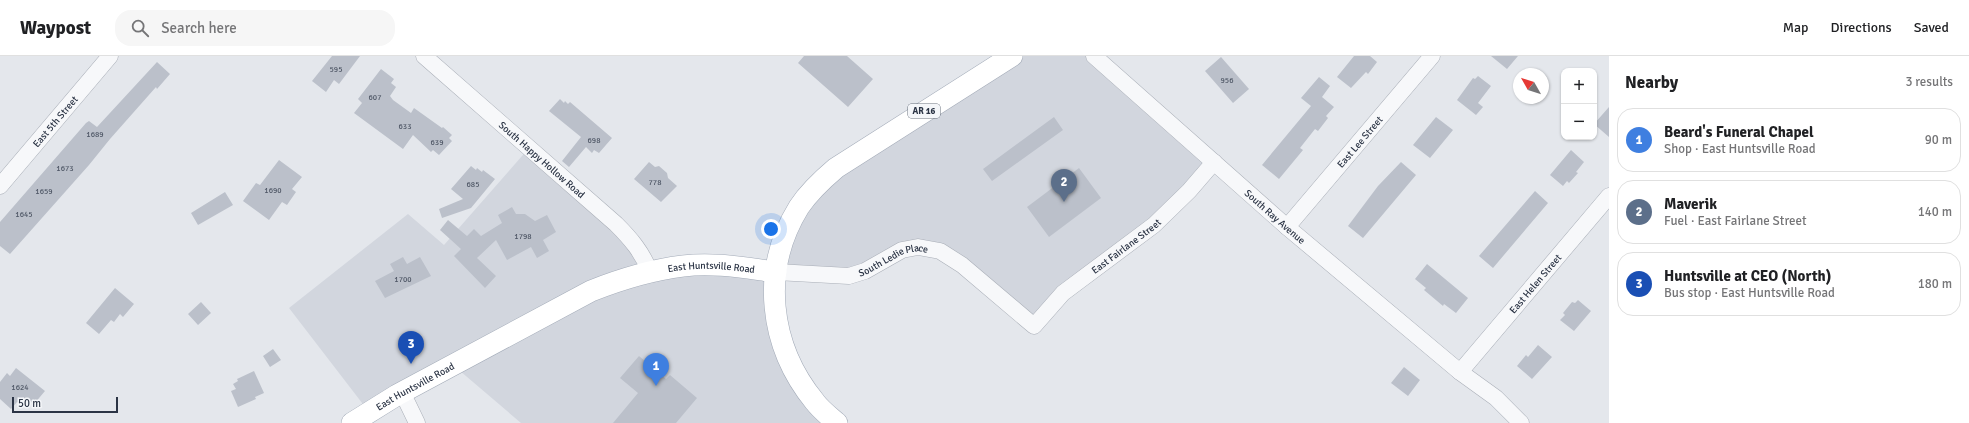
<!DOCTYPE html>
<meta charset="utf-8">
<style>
body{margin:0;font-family:Signika,sans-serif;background:#f6f6f6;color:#202124}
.controls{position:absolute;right:12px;top:12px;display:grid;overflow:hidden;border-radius:8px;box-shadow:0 1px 3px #0004}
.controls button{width:36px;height:36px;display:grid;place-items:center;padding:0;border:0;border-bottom:1px solid #e0e0e0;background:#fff;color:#202124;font:20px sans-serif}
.compass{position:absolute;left:1513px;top:12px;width:36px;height:36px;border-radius:50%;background:#fff;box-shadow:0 1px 3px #0004;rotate:309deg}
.scale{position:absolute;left:12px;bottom:10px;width:106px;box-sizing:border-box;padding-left:4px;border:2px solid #2b3445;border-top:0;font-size:11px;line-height:14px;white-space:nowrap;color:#2b3445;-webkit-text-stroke:3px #f4f6f9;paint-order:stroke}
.you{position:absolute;left:771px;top:173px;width:14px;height:14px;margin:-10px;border:3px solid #fff;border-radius:50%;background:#1a73e8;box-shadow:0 0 0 6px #1a73e833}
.badge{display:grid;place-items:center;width:26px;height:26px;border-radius:50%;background:#0f766e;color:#fff;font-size:13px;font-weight:700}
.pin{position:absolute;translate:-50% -33px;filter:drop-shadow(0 1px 2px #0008)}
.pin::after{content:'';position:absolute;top:21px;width:14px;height:12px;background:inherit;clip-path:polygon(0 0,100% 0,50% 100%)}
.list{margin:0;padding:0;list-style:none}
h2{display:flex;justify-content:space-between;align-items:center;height:52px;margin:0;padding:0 16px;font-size:17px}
h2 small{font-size:13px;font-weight:400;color:#757577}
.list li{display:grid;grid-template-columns:26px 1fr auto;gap:12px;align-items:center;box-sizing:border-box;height:64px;margin:0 8px 8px;padding:0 8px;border:1px solid #e0e0e0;border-radius:16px}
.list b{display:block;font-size:15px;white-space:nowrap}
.list p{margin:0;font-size:13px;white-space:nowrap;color:#757577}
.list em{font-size:13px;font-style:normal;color:#757577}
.icon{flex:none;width:22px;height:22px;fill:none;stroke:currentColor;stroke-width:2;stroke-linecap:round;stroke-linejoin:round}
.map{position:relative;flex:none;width:1609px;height:367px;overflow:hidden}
header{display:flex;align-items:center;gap:24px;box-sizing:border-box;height:56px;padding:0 20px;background:#fff;border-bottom:1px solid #e0e0e0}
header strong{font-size:19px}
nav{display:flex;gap:22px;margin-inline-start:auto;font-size:14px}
.search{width:280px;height:36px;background:#f6f6f6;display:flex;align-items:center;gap:10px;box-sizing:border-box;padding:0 14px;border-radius:16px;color:#757577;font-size:15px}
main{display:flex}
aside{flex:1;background:#fff}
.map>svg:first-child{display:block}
.built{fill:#d2d6de}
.building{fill:#bbc0ca}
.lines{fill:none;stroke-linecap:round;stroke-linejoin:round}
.minor-casing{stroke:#a9aeb7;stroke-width:17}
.major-casing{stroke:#a3abb8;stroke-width:22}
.minor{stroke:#f7f8fa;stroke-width:16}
.major{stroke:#fff;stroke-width:21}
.labels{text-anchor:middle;stroke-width:3;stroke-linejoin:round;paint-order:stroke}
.number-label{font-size:8px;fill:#4f5766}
.shield{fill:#f4f6f9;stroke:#676e7b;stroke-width:1}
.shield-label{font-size:9px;font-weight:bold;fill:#2b3445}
.street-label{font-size:10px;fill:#2b3445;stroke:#f4f6f9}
</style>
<header>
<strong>Waypost</strong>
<div class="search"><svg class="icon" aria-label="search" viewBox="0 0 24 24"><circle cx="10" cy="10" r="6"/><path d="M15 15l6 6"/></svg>Search here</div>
<nav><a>Map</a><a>Directions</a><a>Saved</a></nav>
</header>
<main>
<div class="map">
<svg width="1609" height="367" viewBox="0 0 1609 367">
<rect width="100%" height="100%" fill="#e4e7ec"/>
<!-- built -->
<path class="built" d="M1012,0h82l120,106 -180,164 -72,-61 -44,-18 -53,24 -89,1v53l61,98h-316l-68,-58 -84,47 -80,-104 119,-94 36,31 85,-97 87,76 34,48h126l45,-91z"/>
<!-- building -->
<path class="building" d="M332,0h28l-21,28 -5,-4 -8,12 -14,-11z
M804,0h43l26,23 -25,28 -50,-44z
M1354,0h16l7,6 -9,12 -2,-2 -15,16 -14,-11z
M1491,0h27l-11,13z
M1221,1l28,32 -16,14 -28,-32z
M157,6l13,12 -13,15 -1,-2 -46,52 -21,26 -79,89 -10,-8v-24l86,-99 3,-2 8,6z
M381,13l13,10 -3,4 5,4 -6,9 3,4 18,13 3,-5 28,20 1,-1 9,8 -3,3 3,3 -13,14 -6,-5 -2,2 -18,-17 -10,14 -49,-36 8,-10 -4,-4z
M1478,20l13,10 -13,17 5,4 -7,8 -19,-15 16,-22 2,1z
M1319,21l11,9 -8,11 12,10 -8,9 2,2 -10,13 -3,-2 -15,19 3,2 -24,29 -17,-14 49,-59 -10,-8z
M560,43l4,4 1,-2 3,3 2,-2 42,36 -13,15 -5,-3 -2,3 -6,-6 -17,20 -7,-6 19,-24 -32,-26z
M1609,51v30l-15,-13z
M1054,61l9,13 -71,51 -9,-12z
M1436,61l17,13 -23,28 -17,-13z
M1571,94l13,12 -8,10 2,1 -9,10 -2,-2 -4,5 -13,-11z
M279,104l23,17 -10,12 4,3 -9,13 -5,-3 -13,18 -26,-19 13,-18 4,2z
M649,106l6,5 4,-1 8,7 1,5 9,8 -16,16 -27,-23z
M1401,106l15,13 -53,63 -15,-12 30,-40z
M471,110l5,4 1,-2 5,4 1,-2 12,9 -24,29 -29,10 -3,-9 24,-10 -12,-10z
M1079,112l22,30 -52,39 -22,-30z
M1535,135l13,12 -55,65 -14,-12z
M225,136l8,13 -35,20 -7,-12z
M512,151l4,7h9l10,7 12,-6 9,17 -13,8 6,11 -12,7 -6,-11 -24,13 -11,-20 -19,18 19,18 -11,12 -31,-32 7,-7 -21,-19 8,-10 19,16 7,-7 7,7 21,-13 -4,-8z
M403,201l4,7 13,-7 11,19 -46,22 -10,-17 19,-10 -4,-7z
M1427,208l41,34 -12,15 -12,-9 -1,2 -19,-16 2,-2 -11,-9z
M115,232l19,16 -11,13 -3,-3 -6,8 -3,-2 -12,14 -13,-11z
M1578,244l13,11 -17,20 -14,-11 5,-5 -2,-2 9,-11 3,1z
M201,246l10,11 -13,12 -10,-11z
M1538,289l14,12 -20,22 -15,-13 9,-11 2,2z
M273,293l8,11 -11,7 -7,-11z
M639,300l27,23 4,-4 27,23 -21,25h-63l25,-30 -18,-15z
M1404,311l16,13 -12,16 -17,-13z
M16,312l29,23 -11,13 -6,-5 -5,7 -6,-4 -6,7 -11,-10v-17l7,-9 3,3z
M254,315l10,22 -9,4 1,2 -18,8 -7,-16 5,-2 -3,-5 5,-3 -1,-2z"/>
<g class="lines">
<!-- minor casing -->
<g class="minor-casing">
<g id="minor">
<path id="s1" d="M424,0l192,168c15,15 26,28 34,48"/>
<path id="s2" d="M1094,0l193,171 173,145 36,26 25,25"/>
<path id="s3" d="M0,130l110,-130"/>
<path id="s4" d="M1287,171l145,-171"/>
<path id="s5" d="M776,216l73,4 16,-5 37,-21 16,-3 22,4 22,14 72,61 29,-33 91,-68 35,-34 25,-29"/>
<path id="s6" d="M1460,316l149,-176"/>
<path d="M402,336l15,31"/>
</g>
</g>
<!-- major casing -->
<g class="major-casing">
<g id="major">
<path id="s7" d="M352,367l45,-28 194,-104c30,-12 60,-21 92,-25 31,-4 62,2 93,6"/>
<path d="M837,367c-8,-7 -16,-13 -22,-21 -46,-56 -55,-132 -16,-195 10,-15 24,-28 37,-39l176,-112"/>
</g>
</g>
<!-- minor -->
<use href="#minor" class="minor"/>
<!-- major -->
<use href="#major" class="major"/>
</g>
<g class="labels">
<!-- number labels -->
<g class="number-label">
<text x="336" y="16">595</text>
<text x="1227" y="27">956</text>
<text x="375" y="44">607</text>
<text x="405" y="73">633</text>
<text x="95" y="81">1689</text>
<text x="594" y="87">698</text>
<text x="437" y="89">639</text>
<text x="65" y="115">1673</text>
<text x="655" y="129">778</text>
<text x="473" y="131">685</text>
<text x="273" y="137">1690</text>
<text x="44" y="138">1659</text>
<text x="24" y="161">1645</text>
<text x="523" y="183">1798</text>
<text x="403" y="226">1700</text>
<text x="20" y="334">1624</text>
</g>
<!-- shield labels -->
<rect class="shield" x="908" y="48" width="32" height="14" rx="3"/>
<g class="shield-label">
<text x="924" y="58">AR 16</text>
</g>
<!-- street labels -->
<g class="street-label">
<text dy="4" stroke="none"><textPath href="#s3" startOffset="85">East 5th Street</textPath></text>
<text dy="4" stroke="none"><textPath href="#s4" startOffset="112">East Lee Street</textPath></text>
<text dy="4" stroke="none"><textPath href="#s1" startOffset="157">South Happy Hollow Road</textPath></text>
<text dy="4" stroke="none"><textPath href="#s2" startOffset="242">South Ray Avenue</textPath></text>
<text dy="4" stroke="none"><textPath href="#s5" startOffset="414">East Fairlane Street</textPath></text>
<text dy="4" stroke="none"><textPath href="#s5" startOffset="121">South Ledie Place</textPath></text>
<text dy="4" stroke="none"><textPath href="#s7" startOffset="397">East Huntsville Road</textPath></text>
<text dy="4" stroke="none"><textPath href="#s6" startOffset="116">East Helen Street</textPath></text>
<text dy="4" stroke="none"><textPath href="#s7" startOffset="73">East Huntsville Road</textPath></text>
</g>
</g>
</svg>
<div class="controls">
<button>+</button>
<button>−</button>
</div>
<svg class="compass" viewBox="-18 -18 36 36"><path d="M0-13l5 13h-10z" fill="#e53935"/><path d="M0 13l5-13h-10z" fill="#757577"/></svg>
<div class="scale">50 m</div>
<div class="you"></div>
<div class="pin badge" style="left:656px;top:330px;background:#3f7fe0">1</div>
<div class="pin badge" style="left:1064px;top:146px;background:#5c6f8a">2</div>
<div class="pin badge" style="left:411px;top:308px;background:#1a4fb4">3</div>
</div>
<aside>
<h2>Nearby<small>3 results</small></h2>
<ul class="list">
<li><span class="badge" style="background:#3f7fe0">1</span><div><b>Beard's Funeral Chapel</b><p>Shop · East Huntsville Road</p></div><em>90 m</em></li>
<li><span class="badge" style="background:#5c6f8a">2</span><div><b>Maverik</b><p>Fuel · East Fairlane Street</p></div><em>140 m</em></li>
<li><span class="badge" style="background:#1a4fb4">3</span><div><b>Huntsville at CEO (North)</b><p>Bus stop · East Huntsville Road</p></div><em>180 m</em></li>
</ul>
</aside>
</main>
